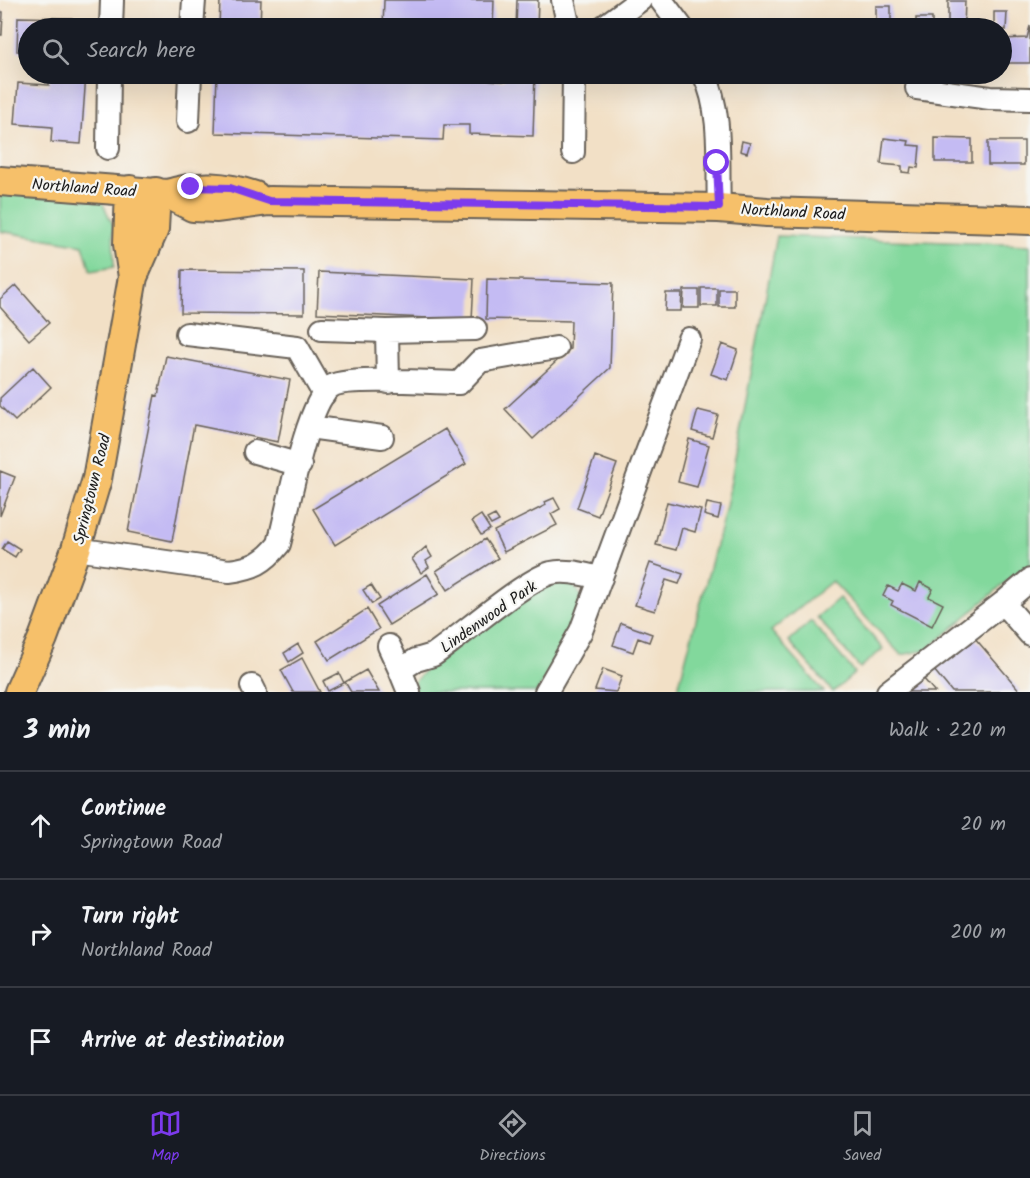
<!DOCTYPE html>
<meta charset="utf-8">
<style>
body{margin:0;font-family:Kalam,sans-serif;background:#242831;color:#f1f3f6}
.stop{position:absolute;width:18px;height:18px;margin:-14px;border:4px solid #7c3aed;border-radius:50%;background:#fff}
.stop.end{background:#7c3aed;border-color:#fff;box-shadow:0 2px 6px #0008}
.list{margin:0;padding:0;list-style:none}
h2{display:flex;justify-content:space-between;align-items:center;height:78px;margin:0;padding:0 24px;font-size:26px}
h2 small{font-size:20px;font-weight:400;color:#9ea1a6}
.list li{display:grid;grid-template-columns:39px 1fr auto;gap:18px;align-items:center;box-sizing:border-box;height:108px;padding:0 24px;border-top:2px solid #363941}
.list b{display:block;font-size:22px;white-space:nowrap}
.list p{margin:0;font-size:20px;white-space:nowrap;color:#9ea1a6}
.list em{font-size:20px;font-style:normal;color:#9ea1a6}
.icon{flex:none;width:33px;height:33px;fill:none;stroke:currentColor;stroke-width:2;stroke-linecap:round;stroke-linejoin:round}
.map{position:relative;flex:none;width:1030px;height:692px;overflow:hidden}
.search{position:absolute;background:#171b24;box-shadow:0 6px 24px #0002;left:18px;right:18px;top:18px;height:66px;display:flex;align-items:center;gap:15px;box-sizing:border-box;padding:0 21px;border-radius:33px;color:#9ea1a6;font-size:22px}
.sheet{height:402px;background:#171b24}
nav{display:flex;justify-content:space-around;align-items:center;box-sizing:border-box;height:84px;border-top:2px solid #363941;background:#171b24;font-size:16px;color:#9ea1a6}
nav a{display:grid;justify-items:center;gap:3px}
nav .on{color:#7c3aed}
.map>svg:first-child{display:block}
.green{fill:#82d89c;stroke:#4f7a5c;stroke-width:1.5}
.building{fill:#c4bbf3}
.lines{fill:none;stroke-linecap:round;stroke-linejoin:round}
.minor-casing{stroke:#676158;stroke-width:26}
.major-casing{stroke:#676158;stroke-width:32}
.minor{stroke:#fff;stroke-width:22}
.major{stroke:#f6c06b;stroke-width:28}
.route{stroke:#7c3aed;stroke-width:8}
.labels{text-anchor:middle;stroke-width:4.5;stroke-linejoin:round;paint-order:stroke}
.street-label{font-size:16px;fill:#1c1c1c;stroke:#f6f6f2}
</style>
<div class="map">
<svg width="1030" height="692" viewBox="0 0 1030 692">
<rect width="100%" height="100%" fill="#f6f6f2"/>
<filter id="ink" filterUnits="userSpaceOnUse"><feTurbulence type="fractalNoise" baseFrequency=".0167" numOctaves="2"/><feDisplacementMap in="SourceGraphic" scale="12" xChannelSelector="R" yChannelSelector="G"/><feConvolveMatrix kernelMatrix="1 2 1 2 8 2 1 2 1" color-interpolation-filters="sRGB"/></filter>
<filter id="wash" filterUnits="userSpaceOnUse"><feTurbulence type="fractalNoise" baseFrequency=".008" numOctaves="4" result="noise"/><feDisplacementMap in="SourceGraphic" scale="24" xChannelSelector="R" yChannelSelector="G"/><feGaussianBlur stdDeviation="1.35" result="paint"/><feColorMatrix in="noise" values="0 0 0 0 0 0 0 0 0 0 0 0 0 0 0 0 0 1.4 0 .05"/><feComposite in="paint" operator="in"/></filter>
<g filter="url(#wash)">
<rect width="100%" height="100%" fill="#f2e0c6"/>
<!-- green -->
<path class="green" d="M0,186l102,16 11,23 1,42 -23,4 -8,-26 -83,-14z
M777,236l253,9v324h-8l-9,7 -86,74 -26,5 -69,-74 -61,50 53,61h-147l49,-185z
M568,580l11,12 2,8 -25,62 -19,30h-123l1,-11 12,-13 114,-81z
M839,598l44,51 -23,19 -43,-51z
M811,621l44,52 -22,19 -44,-51z"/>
<g id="blocks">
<!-- building -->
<path class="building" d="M220,0h41l-1,28h-41z
M384,0h110l-1,28h-110z
M517,0h21l-1,28h-21z
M948,1h17l-1,27h-16z
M876,6h15v22h-15z
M0,12h3l-1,23h-2z
M994,12h13l-1,18 -12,-2z
M18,17l54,1v10h-44v24l-11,-1z
M916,18h16v8h9v2h-37v-2h12z
M1030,26v37h-28v-24l25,-1z
M50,74h36l-5,70 -30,-2 1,-15 -37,-3 3,-41 31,2z
M217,74h266v6l21,1 1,-7h30l-2,62 -64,-2v-9h-25l-1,15 -228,-7z
M884,138l25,3 -1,4 12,1 -2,22 -7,-1 -1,6 -8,-1v-6l-21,-2z
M935,138l37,1v23h-37z
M742,141l8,2 -3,10 -7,-2z
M988,141h36v24h-36z
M182,270l122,1v43l-123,-1z
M319,272l155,7 -2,41 -155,-7z
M487,279l126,4 -3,85 -77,71 -28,-30 65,-60 1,-28 -85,-2z
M16,285l33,38 -20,17 -29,-33v-8z
M701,288h16v18h-16z
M719,289h16v18h-16z
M684,290h15v18h-16z
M666,293h16l-1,18h-16z
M722,344l16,6 -10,30 -17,-6z
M166,356l124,24 -12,62 -84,-17 -22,116 -44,-9 27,-137 3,1z
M33,367l18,20 -36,34 -15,-15v-8z
M698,410l20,5 -6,22 -20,-6z
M445,429l21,35 -131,81 -22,-36z
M689,439l20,6 -12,42 -19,-5z
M595,456l22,8 -19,52 -21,-8z
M0,471l15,6 -15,39z
M554,498l6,11 -9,5 6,11 -53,27 -10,-21 52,-26 -1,-3z
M667,502l34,8 -6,22 -13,-4 -6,22 -20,-5z
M707,503l14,3 -3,13 -14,-4z
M481,515l9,14 -9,6 -9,-14z
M495,515l4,6 -8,4 -4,-6z
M485,539l13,19 -50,32 -12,-19z
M7,541l13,8 -5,8 -13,-8z
M426,547l6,10 -6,4 3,6 -8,6 -9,-14z
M650,563l33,11 -4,10 -13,-4 -11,31 -20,-6z
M427,574l12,20 -50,31 -12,-19z
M920,582l13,7 -4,8 14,7 -11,22 -41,-21 2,-4 -10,-5 5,-10 10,5 4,-7 14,7z
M371,585l9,14 -8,5 -9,-14z
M367,609l12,20 -50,31 -12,-19z
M621,623l31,11 -3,8 -11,-4 -5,14 -20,-7z
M974,637l47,55h-69l-18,-22z
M298,644l5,9 -14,9 -5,-9z
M302,658l18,34h-27l-12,-22z
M603,669l19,7 -6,16 -21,-2z
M366,670l13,22h-28l-6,-10z
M339,673l5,10 -16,8 -5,-10z
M923,678l12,14h-29z"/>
</g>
</g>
<g filter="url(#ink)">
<use href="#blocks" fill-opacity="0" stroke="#676158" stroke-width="1.5"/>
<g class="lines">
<!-- minor casing -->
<g class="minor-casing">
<path id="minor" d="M563,0l6,28
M661,0l21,28
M111,28l1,-28
M192,28l2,-28
M602,28l38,-28
M704,74c19,39 13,91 15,134
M917,88l73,10 40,1
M188,121l2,-47
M108,148l1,-74
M573,152l1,-78
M322,329l65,2 1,51
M387,331l88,-2
M187,334l110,13 27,47
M309,427l73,10
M255,452l45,13
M76,549l153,22c24,-3 35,-8 50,-27 9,-34 27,-139 51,-157 14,-11 107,-4 129,-4l21,-22 76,-13
M1030,580l-27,23 27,31
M389,646l11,24
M252,686l3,6
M409,692l-9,-22 16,-10 17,-5c28,-19 90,-74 118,-82 16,-4 35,2 50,5
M546,692l35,-61 108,-292
M888,692l115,-89"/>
</g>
<!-- major casing -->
<g class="major-casing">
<path id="major" d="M0,181l168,13 25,13 24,1 52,-7 450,7 48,4 263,8
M130,190l-2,54 5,33
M168,194c31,-10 57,-8 87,2
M19,692l24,-54 33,-89 21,-70 36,-202 21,-48 2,-37"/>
</g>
<!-- minor -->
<use href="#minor" class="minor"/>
<!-- major -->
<use href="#major" class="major"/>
</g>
</g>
<g class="lines" filter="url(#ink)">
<!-- route -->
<path class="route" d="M191,187l39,1 39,13 450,6 -2,-44"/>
</g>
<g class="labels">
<!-- street labels -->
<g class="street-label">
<text transform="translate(84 187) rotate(4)" y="6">Northland Road</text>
<text transform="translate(793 211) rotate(3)" y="6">Northland Road</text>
<text transform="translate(91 489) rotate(-76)" y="6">Springtown Road</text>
<text transform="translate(488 616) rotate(-35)" y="6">Lindenwood Park</text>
</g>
</g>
</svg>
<div class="stop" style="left:717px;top:163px"></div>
<div class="stop end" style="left:191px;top:187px"></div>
<div class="search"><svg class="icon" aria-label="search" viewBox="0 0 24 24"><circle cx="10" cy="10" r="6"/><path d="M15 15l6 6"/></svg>Search here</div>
</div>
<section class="sheet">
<h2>3 min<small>Walk · 220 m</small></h2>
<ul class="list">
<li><svg class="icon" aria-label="ahead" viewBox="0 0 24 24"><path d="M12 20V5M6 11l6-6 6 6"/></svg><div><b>Continue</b><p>Springtown Road</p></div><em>20 m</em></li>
<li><svg class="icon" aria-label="right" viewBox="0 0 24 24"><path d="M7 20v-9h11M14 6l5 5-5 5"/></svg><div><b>Turn right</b><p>Northland Road</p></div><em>200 m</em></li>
<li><svg class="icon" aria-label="arrive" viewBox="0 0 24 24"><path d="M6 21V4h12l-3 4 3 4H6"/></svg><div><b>Arrive at destination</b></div></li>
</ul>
</section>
<nav>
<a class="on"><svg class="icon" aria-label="map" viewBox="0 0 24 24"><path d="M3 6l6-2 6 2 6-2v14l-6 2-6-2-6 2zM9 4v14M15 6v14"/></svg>Map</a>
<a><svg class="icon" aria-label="directions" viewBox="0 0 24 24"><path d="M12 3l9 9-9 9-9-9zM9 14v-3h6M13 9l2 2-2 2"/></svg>Directions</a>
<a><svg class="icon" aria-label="saved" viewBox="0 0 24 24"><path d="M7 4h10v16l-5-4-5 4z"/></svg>Saved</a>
</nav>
